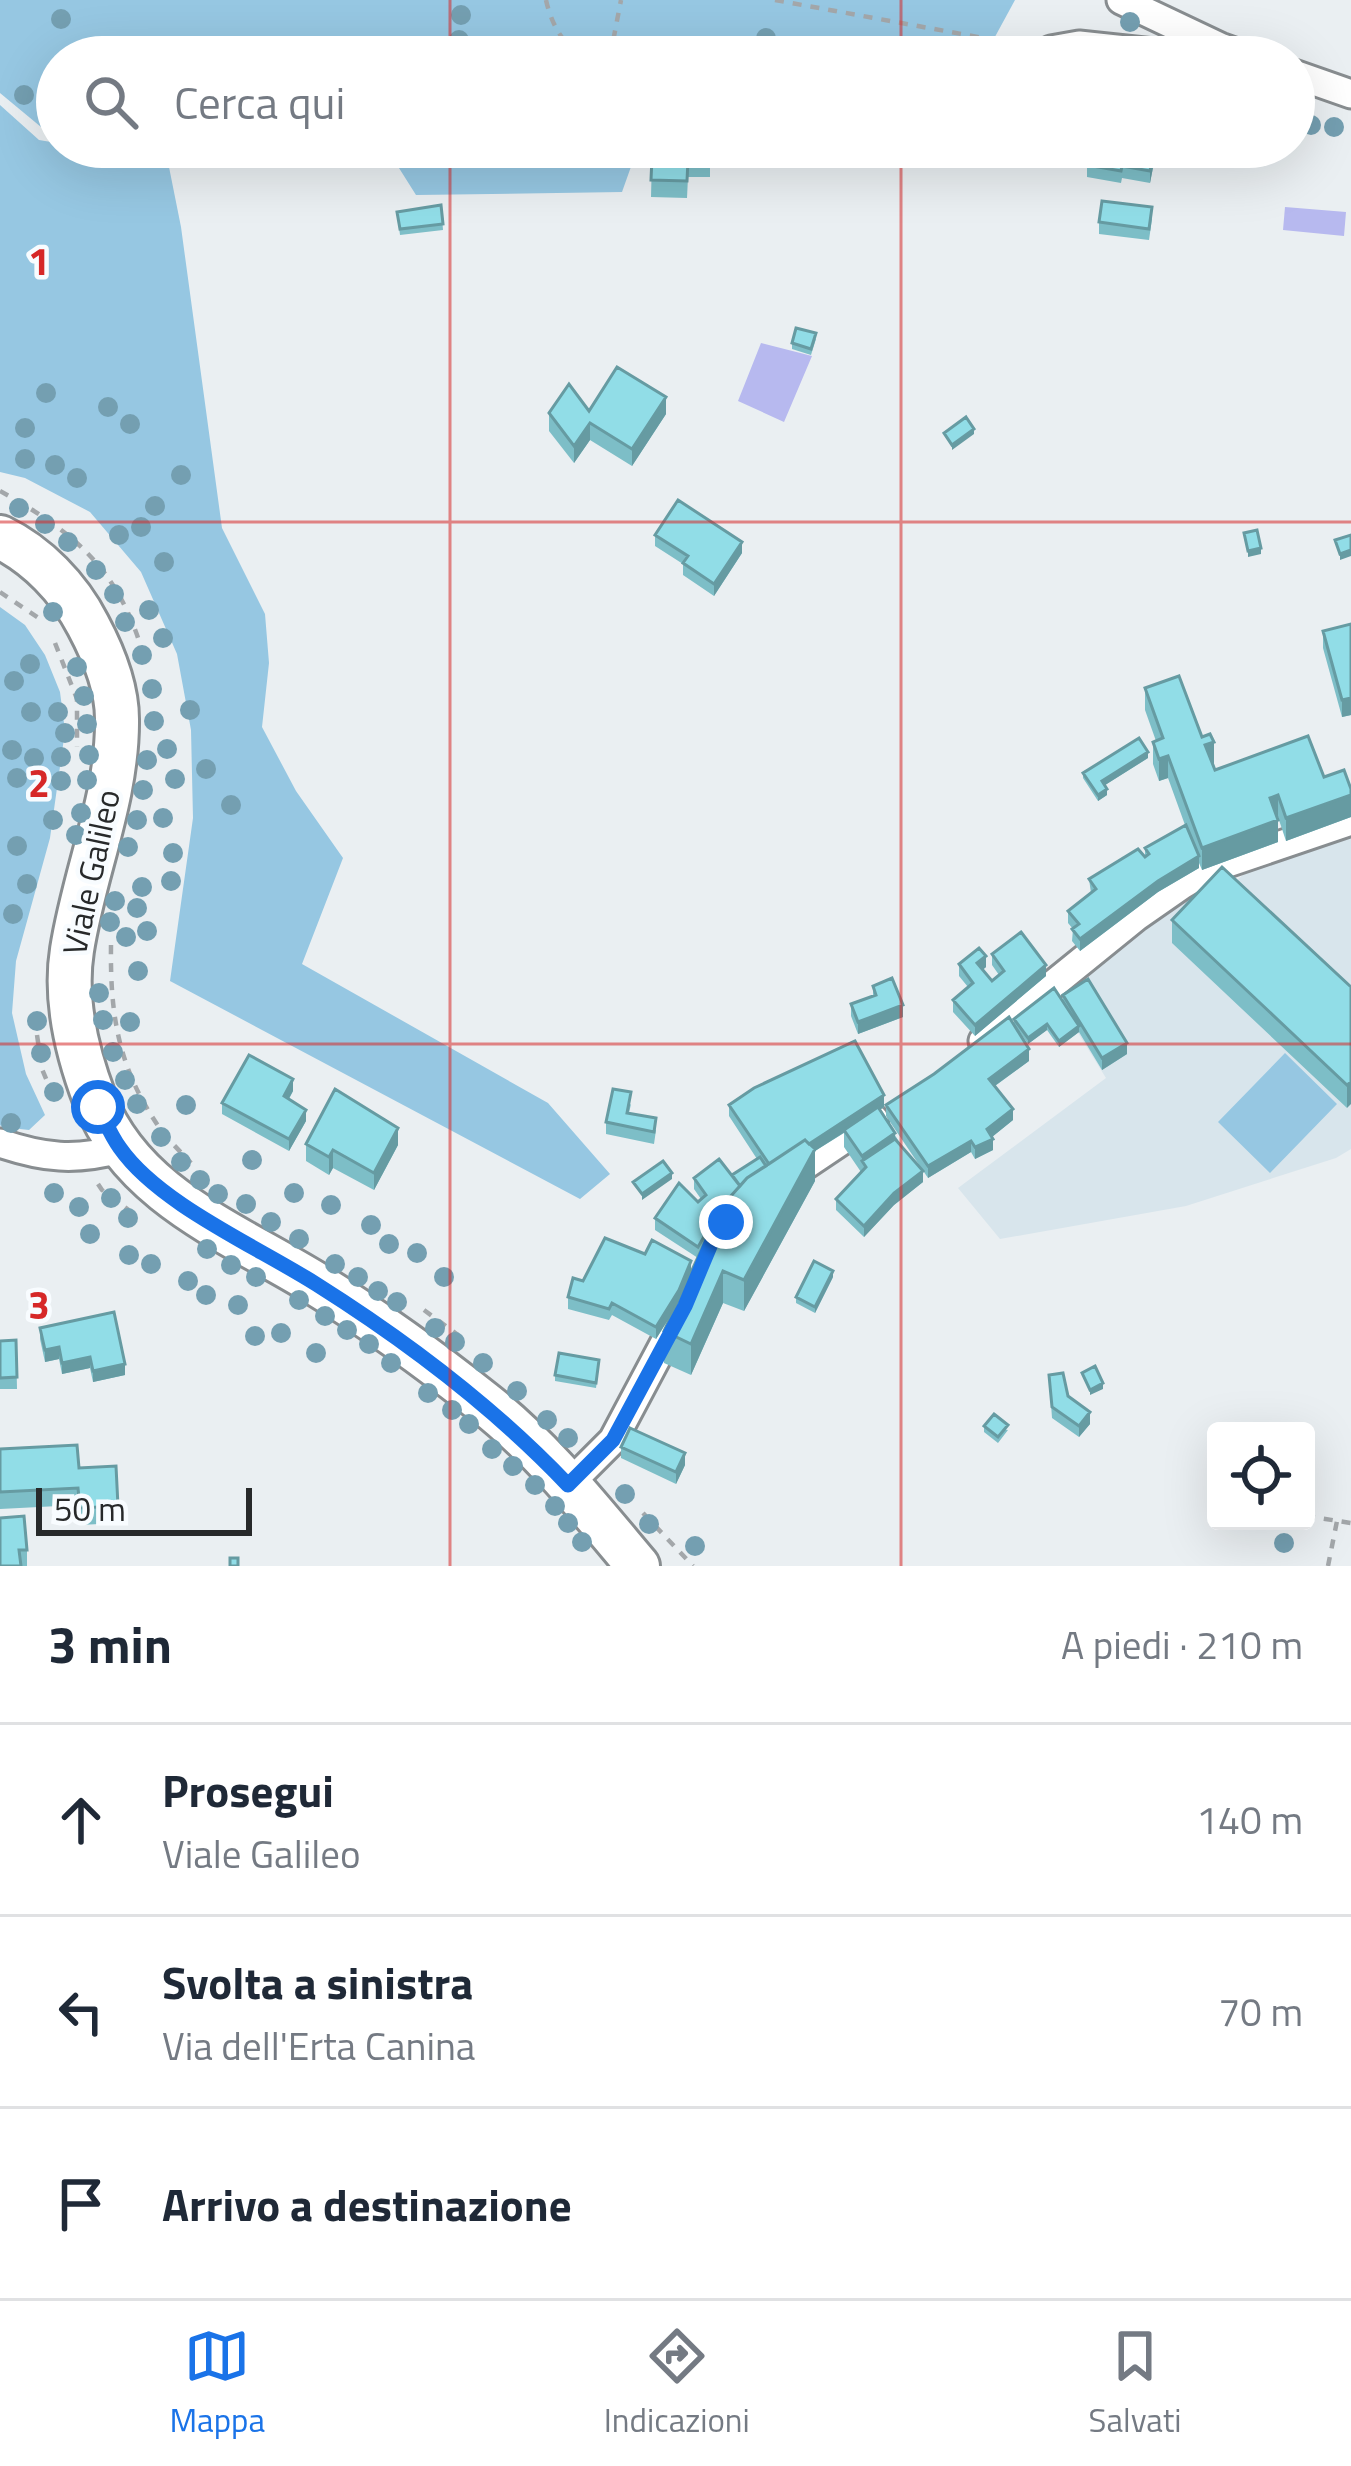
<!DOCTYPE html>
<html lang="it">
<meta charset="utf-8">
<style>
body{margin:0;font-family:"Titillium Web",sans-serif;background:#f2f2f3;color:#1f2937}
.controls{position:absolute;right:36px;bottom:36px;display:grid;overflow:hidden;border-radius:12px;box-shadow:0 12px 48px #0002}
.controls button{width:108px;height:108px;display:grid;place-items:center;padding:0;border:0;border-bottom:3px solid #e0e1e3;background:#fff;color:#1f2937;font:60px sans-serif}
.scale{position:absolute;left:36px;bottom:30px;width:216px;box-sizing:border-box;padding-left:12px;border:6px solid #27292a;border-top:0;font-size:33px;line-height:42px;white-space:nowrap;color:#27292a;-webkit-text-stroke:9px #f8fcff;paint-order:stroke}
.stop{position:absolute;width:36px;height:36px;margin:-27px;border:9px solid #1a73e8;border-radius:50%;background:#fff}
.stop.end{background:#1a73e8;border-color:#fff;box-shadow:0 3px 12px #0008}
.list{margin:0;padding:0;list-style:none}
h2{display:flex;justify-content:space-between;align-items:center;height:156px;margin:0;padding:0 48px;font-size:51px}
h2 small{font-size:39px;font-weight:400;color:#747a83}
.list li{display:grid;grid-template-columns:78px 1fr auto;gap:36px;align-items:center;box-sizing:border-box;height:192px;padding:0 48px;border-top:3px solid #e0e1e3}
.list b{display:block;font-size:45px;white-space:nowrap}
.list p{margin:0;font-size:39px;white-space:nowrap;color:#747a83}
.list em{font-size:39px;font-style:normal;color:#747a83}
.icon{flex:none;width:66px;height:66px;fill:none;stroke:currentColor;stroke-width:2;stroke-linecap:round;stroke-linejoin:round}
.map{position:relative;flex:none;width:1351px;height:1566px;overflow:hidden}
.search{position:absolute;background:#fff;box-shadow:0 12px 48px #0002;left:36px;right:36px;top:36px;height:132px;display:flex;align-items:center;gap:30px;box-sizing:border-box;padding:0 42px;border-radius:66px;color:#747a83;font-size:45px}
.sheet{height:732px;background:#fff}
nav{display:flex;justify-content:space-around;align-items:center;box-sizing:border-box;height:168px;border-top:3px solid #e0e1e3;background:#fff;font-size:33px;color:#747a83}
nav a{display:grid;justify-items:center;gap:6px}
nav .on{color:#1a73e8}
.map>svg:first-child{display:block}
.built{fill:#d8e5ec}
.green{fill:#96c7e2}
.water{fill:#b7b9ef}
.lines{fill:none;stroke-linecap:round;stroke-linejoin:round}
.street-casing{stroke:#888d90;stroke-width:33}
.primary-casing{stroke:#888d90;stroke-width:48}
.path{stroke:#a3a7aa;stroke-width:4.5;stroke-dasharray:9 9;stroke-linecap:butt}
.street{stroke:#fff;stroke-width:27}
.primary{stroke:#fff;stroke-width:42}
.tree{fill:#749fb1}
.wall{fill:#7dbec7}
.shaded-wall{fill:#669ba2}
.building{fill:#91dde7;stroke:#669ba2;stroke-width:3}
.route{stroke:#1a73e8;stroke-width:15}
.grid{fill:none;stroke:#d62828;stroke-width:3;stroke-opacity:0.55}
.labels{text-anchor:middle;stroke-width:9;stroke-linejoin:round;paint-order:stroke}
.street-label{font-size:33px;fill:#27292a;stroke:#f8fcff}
.grid-label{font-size:39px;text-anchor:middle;font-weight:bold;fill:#d62828;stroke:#f8fcff;stroke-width:9;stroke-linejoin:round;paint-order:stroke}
</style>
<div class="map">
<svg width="1351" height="1566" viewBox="0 0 1351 1566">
<rect width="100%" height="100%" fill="#eaeff2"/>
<!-- built -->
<path class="built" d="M1351,833v316l-15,9 -150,48 -186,33 -42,-51 148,-110 -52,-84 81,-67 89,-52 13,5 14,-12z"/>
<!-- green -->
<path class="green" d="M0,0h1015l-31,57h-927v73l-16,-3 -41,-34z
M0,105l39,35 18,3v4h23l88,15 13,65 41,301 43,86 4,49 -7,64 34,64 47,67 -41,106 246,139 62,71 -30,25 -410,-218 23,-163 -2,-88 -14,-76 -36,-82 -51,-60 -65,-34 -25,-6z
M142,147h496l-16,45 -206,3 -29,-46 -219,3z
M0,607l25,18 20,30 15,37 5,39 -15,107 -34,123 -4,52 14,61 19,41 -16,15 -27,-3 -2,-2z
M1285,1053l52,51 -67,69 -52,-51z"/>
<!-- water -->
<path class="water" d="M1285,207l61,5 -2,24 -61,-6z
M761,343l51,13 -28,66 -46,-21z"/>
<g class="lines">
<!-- street casing -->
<g class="street-casing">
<path id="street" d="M1121,0l99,47 28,10
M1051,50l28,-5 112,12
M1294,74l57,20
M983,1041l153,-124 46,-32 25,-15 144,-49
M0,1143c44,15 75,18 120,6
M786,1178l88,-59
M568,1485l45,-45 68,-128"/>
</g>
<!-- primary casing -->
<g class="primary-casing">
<path id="primary" d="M0,537c37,18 69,51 88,88 15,28 29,61 29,94 1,79 -33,153 -45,231 -8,50 5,103 23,150 37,95 136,132 218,182 59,36 116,77 170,120 59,46 107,107 155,164"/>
</g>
<!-- path -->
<path class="path" d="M546,0c5,23 17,46 38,57
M775,0l247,45
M610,57l11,-57
M0,491c76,42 120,80 144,166
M0,592l40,27
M55,643l22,56v48
M111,945c-1,69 7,123 48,182 9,13 21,24 32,36
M37,1035l5,34 8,19
M98,1184l4,6 28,21
M424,1310l34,25
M643,1513l50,53
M1306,1516l45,7
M1328,1566l9,-45"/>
<!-- street -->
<use href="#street" class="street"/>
<!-- primary -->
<use href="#primary" class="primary"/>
</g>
<!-- trees -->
<g class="tree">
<circle cx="461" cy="15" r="10"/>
<circle cx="61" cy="19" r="10"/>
<circle cx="1130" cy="22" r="10"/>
<circle cx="766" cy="38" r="10"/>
<circle cx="459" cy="40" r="10"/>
<circle cx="24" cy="95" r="10"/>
<circle cx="1311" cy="125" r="10"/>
<circle cx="1334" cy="127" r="10"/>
<circle cx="46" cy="393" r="10"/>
<circle cx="108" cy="407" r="10"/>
<circle cx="130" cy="424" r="10"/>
<circle cx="25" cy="428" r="10"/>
<circle cx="25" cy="459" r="10"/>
<circle cx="55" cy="465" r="10"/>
<circle cx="181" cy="475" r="10"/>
<circle cx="77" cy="478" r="10"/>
<circle cx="155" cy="506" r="10"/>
<circle cx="19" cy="508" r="10"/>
<circle cx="45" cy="524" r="10"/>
<circle cx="141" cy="527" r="10"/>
<circle cx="119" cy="535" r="10"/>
<circle cx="68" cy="542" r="10"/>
<circle cx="164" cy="562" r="10"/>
<circle cx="96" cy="570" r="10"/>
<circle cx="114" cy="594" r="10"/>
<circle cx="149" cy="610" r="10"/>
<circle cx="53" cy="612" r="10"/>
<circle cx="125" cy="622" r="10"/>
<circle cx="163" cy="638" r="10"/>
<circle cx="142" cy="655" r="10"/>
<circle cx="30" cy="664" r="10"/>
<circle cx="77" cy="667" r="10"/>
<circle cx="14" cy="681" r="10"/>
<circle cx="152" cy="689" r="10"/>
<circle cx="84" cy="696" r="10"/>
<circle cx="190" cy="710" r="10"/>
<circle cx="31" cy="712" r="10"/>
<circle cx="58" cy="712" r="10"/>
<circle cx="154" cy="721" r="10"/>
<circle cx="87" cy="724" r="10"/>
<circle cx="65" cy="733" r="10"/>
<circle cx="167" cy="749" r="10"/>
<circle cx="12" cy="750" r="10"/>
<circle cx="89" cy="755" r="10"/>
<circle cx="61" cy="757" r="10"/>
<circle cx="34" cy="758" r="10"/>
<circle cx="147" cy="760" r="10"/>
<circle cx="206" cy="769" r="10"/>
<circle cx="17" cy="778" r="10"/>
<circle cx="175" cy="779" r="10"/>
<circle cx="87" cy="780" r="10"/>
<circle cx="61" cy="781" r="10"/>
<circle cx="143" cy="790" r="10"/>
<circle cx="231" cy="805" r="10"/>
<circle cx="81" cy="813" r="10"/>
<circle cx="163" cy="818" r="10"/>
<circle cx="53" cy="820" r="10"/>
<circle cx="137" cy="820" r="10"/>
<circle cx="76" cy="835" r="10"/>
<circle cx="17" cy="846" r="10"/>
<circle cx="128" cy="847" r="10"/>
<circle cx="173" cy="853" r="10"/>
<circle cx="171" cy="881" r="10"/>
<circle cx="27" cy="884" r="10"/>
<circle cx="142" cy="887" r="10"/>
<circle cx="115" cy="901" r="10"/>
<circle cx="137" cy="908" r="10"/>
<circle cx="13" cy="914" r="10"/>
<circle cx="110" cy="922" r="10"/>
<circle cx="147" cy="931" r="10"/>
<circle cx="126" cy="937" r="10"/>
<circle cx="138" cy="971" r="10"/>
<circle cx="99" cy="993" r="10"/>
<circle cx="103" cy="1020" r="10"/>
<circle cx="37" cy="1021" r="10"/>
<circle cx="130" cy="1022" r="10"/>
<circle cx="113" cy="1052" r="10"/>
<circle cx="41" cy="1053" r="10"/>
<circle cx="125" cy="1080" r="10"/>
<circle cx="54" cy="1092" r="10"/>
<circle cx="137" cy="1104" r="10"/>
<circle cx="186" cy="1105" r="10"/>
<circle cx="11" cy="1123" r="10"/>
<circle cx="161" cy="1137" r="10"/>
<circle cx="252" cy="1160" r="10"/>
<circle cx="181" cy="1162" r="10"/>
<circle cx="200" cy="1180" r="10"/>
<circle cx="54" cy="1193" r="10"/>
<circle cx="294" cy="1193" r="10"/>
<circle cx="218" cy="1194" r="10"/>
<circle cx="111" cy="1198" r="10"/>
<circle cx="246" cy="1204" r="10"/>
<circle cx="331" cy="1205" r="10"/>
<circle cx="79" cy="1207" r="10"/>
<circle cx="128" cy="1218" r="10"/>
<circle cx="271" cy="1222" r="10"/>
<circle cx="371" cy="1225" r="10"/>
<circle cx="90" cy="1234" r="10"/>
<circle cx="299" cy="1239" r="10"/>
<circle cx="389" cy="1244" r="10"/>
<circle cx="207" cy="1249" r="10"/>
<circle cx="417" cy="1253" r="10"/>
<circle cx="129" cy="1255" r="10"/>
<circle cx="151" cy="1264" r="10"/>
<circle cx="335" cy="1264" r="10"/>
<circle cx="231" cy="1265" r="10"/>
<circle cx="256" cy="1277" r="10"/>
<circle cx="358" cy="1277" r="10"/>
<circle cx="444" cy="1277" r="10"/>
<circle cx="188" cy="1281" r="10"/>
<circle cx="378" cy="1291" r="10"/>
<circle cx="206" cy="1295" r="10"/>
<circle cx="299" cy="1300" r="10"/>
<circle cx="397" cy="1302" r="10"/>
<circle cx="238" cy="1305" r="10"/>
<circle cx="325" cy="1316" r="10"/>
<circle cx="435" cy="1328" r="10"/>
<circle cx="347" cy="1330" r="10"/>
<circle cx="281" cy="1333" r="10"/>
<circle cx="255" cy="1336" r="10"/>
<circle cx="455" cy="1342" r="10"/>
<circle cx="369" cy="1344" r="10"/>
<circle cx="316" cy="1353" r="10"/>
<circle cx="391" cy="1363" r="10"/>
<circle cx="483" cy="1363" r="10"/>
<circle cx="517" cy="1391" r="10"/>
<circle cx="428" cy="1393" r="10"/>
<circle cx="452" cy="1410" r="10"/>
<circle cx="547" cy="1420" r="10"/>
<circle cx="469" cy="1424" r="10"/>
<circle cx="568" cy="1438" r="10"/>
<circle cx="492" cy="1449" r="10"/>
<circle cx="513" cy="1466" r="10"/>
<circle cx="535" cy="1485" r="10"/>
<circle cx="625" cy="1494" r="10"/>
<circle cx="555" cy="1506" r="10"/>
<circle cx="568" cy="1523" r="10"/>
<circle cx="649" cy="1524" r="10"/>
<circle cx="582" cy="1542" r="10"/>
<circle cx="1284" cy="1543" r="10"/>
<circle cx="695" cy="1546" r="10"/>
</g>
<!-- wall -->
<path class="wall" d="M668,147h99v21l-17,-1v-7l-40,-2v19h-22l-1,21 -36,-1 1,-40 15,1z
M1157,147l-7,36 -28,-5 -1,5 -34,-6v-12z
M441,205l2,25 -43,5 -3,-23z
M1152,219l-3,21 -50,-6v-12z
M816,339l-5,16 -19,-6v-6z
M589,411l77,3 -34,52 -42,-26 -16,23 -25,-32v-18z
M655,535l87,18 -28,43 -31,-21v-11l-28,-18z
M1351,624v91l-9,2 -19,-69v-17z
M1145,688l69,77 1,5 109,7 27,12v28l-65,24 -8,-24v25l-76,28 -3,-7v5l-41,24 -78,59 -8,-10 1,-12 -5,-6v-12l23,-18 -2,-14 56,-22v-9l40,-23 -17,-47 -9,3 -6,-17v-22l3,-1 -11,-31z
M1148,758l-43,27 2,10 -9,6 -15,-23v-5z
M1172,920l179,67 -4,121 -175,-165z
M992,954l54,22 -71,60 -22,-24v-12l15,-13 -9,-11v-12l27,3 -4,3 10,11 7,-6 -7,-10z
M873,986l30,31 -45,17 -7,-18v-12l22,-8z
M1063,995l64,59 -25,16 -23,-38 -20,15 -12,-17 -19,14 -14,-20v-5l49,-17z
M1029,1061l-34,25 18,34 -21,17 1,13 -18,9 -4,-7 -43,26 -42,-62v-11z
M293,1091l-4,8 17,22 -17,30 -67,-37v-11z
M631,1104l-2,9 27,17 -2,14 -48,-10v-12z
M729,1105l155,2 -4,3 43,72 -29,23 -30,32 -28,-27v-11l25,-27 -17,-25v-14l-29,18v30l-71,130 -21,-8 -32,72 -27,-12v-32l11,-22 -19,30 -44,-24 -3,5 -41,-11v-12l15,-16 108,-8 7,-15 -43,-28v-12l46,-19 -7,-10v-11l38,-3 25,-16 -28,-43z
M306,1144l92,1 -24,45 -41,-22 -4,7 -23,-14z
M833,1277l-18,36 -19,-10v-6z
M40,1328l85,47 -32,7 -3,-14 -28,6 -3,-15 -14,3 -5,-23z
M16,1340l1,49h-17v-48z
M599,1366l-3,22 -41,-7v-6z
M1049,1375l41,49 -11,13 -27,-19z
M984,1426l24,4 -10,13 -14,-11z
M621,1447l64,18 -9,19 -55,-26z
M0,1449l79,19 39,38v17l-38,2 -2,-20 -78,4z
M0,1518l27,32v16h-27z"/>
<!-- shaded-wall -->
<path class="shaded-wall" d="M1155,147h2l-7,36v-12z
M666,397v17l-34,52v-17z
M590,423v17l-16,23v-17z
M974,429v5l-22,16v-5z
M742,542v11l-28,43v-12z
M1261,548v6l-13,3v-6z
M1351,550v6l-11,4v-6z
M1351,698v17l-9,2v-17z
M1214,742v23l-9,-20z
M1148,752v6l-46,29v-6z
M1168,756v22l-9,3v-22z
M1107,789v6l-9,6v-6z
M1278,795v22l-8,-19z
M1351,795v22l-65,24v-23z
M1278,820v22l-76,28v-22z
M1199,856v12l-41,24 -78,59v-12l78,-58z
M986,956v11l-9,8v-12z
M1046,965v11l-71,60v-11z
M903,1005v12l-45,17v-12z
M1047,1024v6l-19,14v-6z
M1079,1026v6l-20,15v-6z
M1127,1043v11l-25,16v-12z
M1029,1049v12l-40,29v-11z
M293,1079v12l-9,16v-11z
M1351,1082v22l-4,4v-23z
M884,1095v12l-69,44v30l-71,130v-31l27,-112z
M1013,1109v11l-26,21v-12z
M306,1110v11l-17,30v-12z
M398,1128v17l-24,45v-17z
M895,1133v17l-29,17 -4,-6v-5z
M993,1139v11l-18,9v-12z
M971,1141v11l-43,26v-12z
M333,1150v18l-4,7v-18z
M923,1171v11l-29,23 -30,32v-11l30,-33z
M672,1173v6l-30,21v-6z
M691,1261v12l-12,29 -23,37v-12z
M723,1271v32l-32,72v-31z
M833,1271v6l-18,36v-6z
M59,1347v12l-14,3v-12z
M90,1357v11l-28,6v-11z
M125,1364v11l-32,7v-11z
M1103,1383v6l-13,6v-5z
M1090,1412v12l-11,13v-11z
M685,1453v12l-9,19v-12z"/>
<!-- building -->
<path class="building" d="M483,40l31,3 -1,14h-32z
M236,53l23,3v1h-24z
M668,147h42v13h-22l-1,21 -36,-1 1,-23 15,1z
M750,147h17v3h-17z
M1090,147h65l-5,24 -28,-5 -1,5 -34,-6z
M1102,201l50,6 -3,22 -50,-7z
M441,205l2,19 -43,5 -3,-17z
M796,328l20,5 -5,16 -19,-6z
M617,367l49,30 -34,52 -42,-26 -16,23 -25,-33 20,-29 20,27z
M966,417l8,12 -22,16 -8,-12z
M678,500l64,42 -28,42 -31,-21 5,-7 -33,-21z
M1257,530l4,18 -13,3 -4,-18z
M1351,535v15l-11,4 -5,-14z
M1351,624v74l-9,2 -19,-69z
M1179,676l23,61 8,-3 4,8 -9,3 10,25 93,-34 16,41 20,-7 7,19v6l-65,23 -8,-23 -8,3 8,22 -76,28 -34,-92 -9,3 -6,-17 10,-4 -18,-50z
M1139,738l9,14 -46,29 5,8 -9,6 -15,-22z
M1186,825l13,31 -41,25 -78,58 -8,-10 7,-5 -11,-13 28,-22 -7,-10 49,-30 7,8 4,-3 -4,-6z
M1222,867l129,120v95l-4,3 -175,-165z
M1021,932l25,33 -71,60 -22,-25 20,-17 -14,-19 20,-16 7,8 -9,7 15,18 12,-10 -12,-17z
M892,978l11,27 -45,17 -7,-18 25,-9 -3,-9z
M1088,979l39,64 -25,15 -39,-63z
M1054,988l25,38 -20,15 -12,-17 -19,14 -14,-19z
M1009,1017l20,32 -40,30 24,30 -26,20 6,10 -18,8 -4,-6 -43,25 -42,-61 48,-31z
M855,1041l29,54 -75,49 -4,-4 -36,24 -40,-59 25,-17z
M249,1055l44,24 -9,17 22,14 -17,29 -67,-36z
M335,1089l63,39 -24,45 -41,-23 -4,7 -23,-13z
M613,1089l18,3 -4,21 29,5 -2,14 -48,-10z
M878,1107l17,26 -33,23 -18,-26z
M895,1139l28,32 -29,22 -30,33 -28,-27 30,-32 -4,-6z
M805,1140l10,9 -71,131 -21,-9 -32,73 -27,-13 57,-124 26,-29z
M760,1157l6,9 -19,12 -7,8 -8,-11z
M719,1159l21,27 -19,21 -23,40 -43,-29 24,-35 19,19 8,-7 -12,-17z
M663,1161l9,12 -30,21 -9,-12z
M605,1238l40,16 7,-14 39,21 -12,29 -23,37 -44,-24 -3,6 -41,-12 5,-19 10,3z
M814,1261l19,10 -18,36 -19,-10z
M114,1312l11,52 -32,7 -3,-14 -28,6 -3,-16 -14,3 -5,-22z
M16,1340l1,37 -17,1v-37z
M559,1353l40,7 -3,23 -41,-8z
M1095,1366l8,17 -13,7 -8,-17z
M1063,1373l5,23 22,16 -11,14 -27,-19 -3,-32z
M994,1414l14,11 -10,12 -14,-11z
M630,1428l55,25 -9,19 -55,-25z
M77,1445l2,23 37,-2 2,40 -38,2 -2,-20 -78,4v-43z
M24,1516l3,34h-8l2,16h-21v-48z
M230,1558h8v8h-8z"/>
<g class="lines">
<!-- route -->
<path class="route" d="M98,1107c7,14 13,29 22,41 39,56 138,99 196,136 92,58 177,122 252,201l45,-45 72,-134 28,-67 13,-17"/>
</g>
<!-- grid -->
<path class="grid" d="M450,0v57M901,0v57M450,147v1419M901,147v1419M0,522h1351M0,1044h1351"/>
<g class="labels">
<!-- street labels -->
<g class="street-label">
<text transform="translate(91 872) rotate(-78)" y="12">Viale Galileo</text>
</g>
</g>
<g class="grid-label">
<text x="39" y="275">1</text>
<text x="39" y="797">2</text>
<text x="39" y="1319">3</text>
</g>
</svg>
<div class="controls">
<button><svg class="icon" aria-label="locate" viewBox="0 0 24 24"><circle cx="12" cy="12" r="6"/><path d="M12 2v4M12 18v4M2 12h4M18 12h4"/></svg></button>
</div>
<div class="scale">50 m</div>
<div class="stop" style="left:98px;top:1107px"></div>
<div class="stop end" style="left:726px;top:1222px"></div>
<div class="search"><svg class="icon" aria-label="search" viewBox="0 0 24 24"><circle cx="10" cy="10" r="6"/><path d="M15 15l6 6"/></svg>Cerca qui</div>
</div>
<section class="sheet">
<h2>3 min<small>A piedi · 210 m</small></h2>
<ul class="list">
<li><svg class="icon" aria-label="ahead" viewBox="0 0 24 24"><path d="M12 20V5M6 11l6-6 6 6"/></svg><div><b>Prosegui</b><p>Viale Galileo</p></div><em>140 m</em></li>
<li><svg class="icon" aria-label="left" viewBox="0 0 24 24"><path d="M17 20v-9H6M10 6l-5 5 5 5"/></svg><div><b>Svolta a sinistra</b><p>Via dell'Erta Canina</p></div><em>70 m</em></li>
<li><svg class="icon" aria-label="arrive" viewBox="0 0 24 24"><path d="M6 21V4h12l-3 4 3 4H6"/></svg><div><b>Arrivo a destinazione</b></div></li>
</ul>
</section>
<nav>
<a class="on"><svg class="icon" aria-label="map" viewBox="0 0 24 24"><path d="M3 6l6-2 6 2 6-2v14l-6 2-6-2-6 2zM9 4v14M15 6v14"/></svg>Mappa</a>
<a><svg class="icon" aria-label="directions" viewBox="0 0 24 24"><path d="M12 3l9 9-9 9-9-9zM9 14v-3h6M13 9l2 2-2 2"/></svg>Indicazioni</a>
<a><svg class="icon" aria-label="saved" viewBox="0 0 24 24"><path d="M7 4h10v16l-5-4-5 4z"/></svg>Salvati</a>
</nav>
